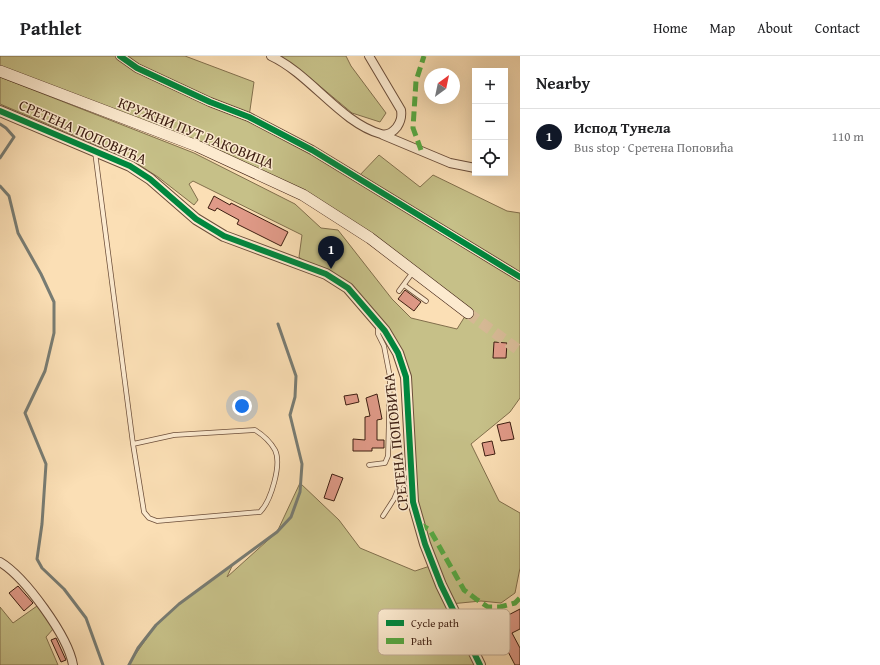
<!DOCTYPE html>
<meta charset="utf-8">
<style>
body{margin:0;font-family:"Gentium Book Plus",serif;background:#f6f6f6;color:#202124}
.controls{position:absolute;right:12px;top:12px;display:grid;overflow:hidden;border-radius:0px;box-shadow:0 4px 16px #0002}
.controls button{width:36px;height:36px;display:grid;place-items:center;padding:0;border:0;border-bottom:1px solid #e0e0e0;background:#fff;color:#202124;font:20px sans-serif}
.compass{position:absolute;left:424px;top:12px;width:36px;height:36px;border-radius:50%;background:#fff;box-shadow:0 4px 16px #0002;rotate:33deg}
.you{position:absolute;left:242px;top:350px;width:14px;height:14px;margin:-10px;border:3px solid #fff;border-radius:50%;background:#1a73e8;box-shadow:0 0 0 6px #1a73e833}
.badge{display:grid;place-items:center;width:26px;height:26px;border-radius:50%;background:#111827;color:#fff;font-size:13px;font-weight:700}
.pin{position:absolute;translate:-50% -33px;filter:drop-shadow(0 1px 2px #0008)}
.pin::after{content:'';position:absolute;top:21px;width:14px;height:12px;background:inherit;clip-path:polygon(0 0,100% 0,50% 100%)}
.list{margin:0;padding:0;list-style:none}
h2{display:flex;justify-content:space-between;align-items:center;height:52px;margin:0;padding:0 16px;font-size:17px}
h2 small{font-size:13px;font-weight:400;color:#757577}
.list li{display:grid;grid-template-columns:26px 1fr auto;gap:12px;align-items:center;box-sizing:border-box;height:56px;padding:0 16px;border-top:1px solid #e0e0e0}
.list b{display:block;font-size:15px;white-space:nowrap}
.list p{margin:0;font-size:13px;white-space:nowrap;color:#757577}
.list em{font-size:13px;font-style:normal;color:#757577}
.icon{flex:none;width:22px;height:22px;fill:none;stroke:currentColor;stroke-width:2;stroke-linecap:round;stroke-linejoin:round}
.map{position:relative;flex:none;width:520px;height:609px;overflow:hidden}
header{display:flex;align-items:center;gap:24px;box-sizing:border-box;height:56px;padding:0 20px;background:#fff;border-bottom:1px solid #e0e0e0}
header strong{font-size:19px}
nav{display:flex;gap:22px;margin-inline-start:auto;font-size:14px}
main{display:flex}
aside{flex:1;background:#fff}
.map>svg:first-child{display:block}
.green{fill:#c6c088;stroke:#826f4c}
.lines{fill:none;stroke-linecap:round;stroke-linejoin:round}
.stream{stroke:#787c73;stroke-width:3}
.building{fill:#e09a88;stroke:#3d1e11}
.secondary-tunnel{stroke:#d5b894;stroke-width:11;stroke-dasharray:11 5.5;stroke-linecap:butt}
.service-casing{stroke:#6c4e3a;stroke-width:5.5}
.minor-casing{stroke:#6c4e3a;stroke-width:10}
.tertiary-casing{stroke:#6c4e3a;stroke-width:12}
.secondary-casing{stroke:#3d1e11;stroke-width:12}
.service{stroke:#fceacf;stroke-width:4}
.minor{stroke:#fceacf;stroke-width:8}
.tertiary{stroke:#fceacf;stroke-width:10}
.secondary{stroke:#fceacf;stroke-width:11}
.quiet{stroke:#55aa42;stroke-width:5;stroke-dasharray:10 5;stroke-linecap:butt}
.cycleway-casing{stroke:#fceacf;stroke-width:8}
.cycleway{stroke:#00873e;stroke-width:6}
.labels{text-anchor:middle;stroke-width:3;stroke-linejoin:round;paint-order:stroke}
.street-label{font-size:15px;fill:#3d1e11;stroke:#fceacf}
.key{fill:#fceacf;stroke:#c3ad96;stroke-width:1}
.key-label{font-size:11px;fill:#3d1e11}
</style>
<header>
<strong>Pathlet</strong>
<nav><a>Home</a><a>Map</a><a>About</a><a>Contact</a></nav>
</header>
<main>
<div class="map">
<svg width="520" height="609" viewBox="0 0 520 609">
<rect width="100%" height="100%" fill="#fbdfb5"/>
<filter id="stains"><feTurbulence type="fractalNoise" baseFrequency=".005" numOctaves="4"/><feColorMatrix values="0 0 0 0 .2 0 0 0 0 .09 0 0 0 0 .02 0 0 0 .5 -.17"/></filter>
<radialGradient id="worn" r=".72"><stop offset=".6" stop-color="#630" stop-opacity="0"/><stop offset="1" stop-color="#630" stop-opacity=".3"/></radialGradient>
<!-- green -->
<path class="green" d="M0,0h185l69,26 -5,35 109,60 21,-22 41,32 13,-12 74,36 13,2v185l-10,14 -39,32 28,57 21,12v55l-5,25 -14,10 -20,-2 -31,3 31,61h-353l28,-40 29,-26 48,-35 -6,13 50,-45 23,-49 39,37 21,28 55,23 18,-6 -14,-41 -13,-147 -8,-24 -50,-65 -37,-20 -12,-11 3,-22 -109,-54 -4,3 9,16 -4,5 -36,-28 -28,-18 -130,-55v-27l194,76 101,51 26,24 17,2 54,69 19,19 46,11 10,-16 -164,-118 -303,-127z
M282,0h64l5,10 35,47 -6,9 -28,-9 -43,-36 -27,-19z
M37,550l17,22 -8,9 12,28h-58v-58l13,16z"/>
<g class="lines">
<!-- stream -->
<path class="stream" d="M0,68l6,4 8,9 -14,21
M0,130l9,10 9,37 23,41 13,28v31l-9,38 -20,42 21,51 -4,60 -5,35 5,9 22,21 22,29 17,47
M129,609l9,-17 18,-23 23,-21 98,-72 14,-15 9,-25 2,-28 -12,-49 5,-18 1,-21 -18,-52"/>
</g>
<!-- building -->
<path class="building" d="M214,140l16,9 1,-2 57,29 -7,14 -44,-22 2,-4 -13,-7 -9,-5 -2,3 -7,-3z
M405,234l16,12 -7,9 -16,-12z
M494,286l13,1 -1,15h-13z
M357,338l2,8 -13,3 -2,-9z
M377,338l5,25 -5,1v20h7v8h-12v3h-19v-12l12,1v-23l5,-1 -4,-18z
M510,366l4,17 -13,2 -4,-16z
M492,385l3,13 -10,2 -3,-13z
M332,418l11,4 -9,23 -10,-3z
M18,530l15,17 -9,8 -15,-18z
M520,553v20l-8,4 8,15v17h-5l-22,-42z
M56,582l10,22 -5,2 -10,-22z"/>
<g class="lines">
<!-- secondary-tunnel -->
<path class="secondary-tunnel" d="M468,257l52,38"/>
<!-- service casing -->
<g class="service-casing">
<path id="service" d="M95,96l38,292 11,68 5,6 8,3 103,-9c11,-11 22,-48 15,-62 -5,-9 -12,-15 -20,-20l-81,5 -41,9
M404,229l22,16
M399,235l14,-19
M369,409l16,-2 3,-7 2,-79 -6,-31 -6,-12v-8
M383,460l11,-17 10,-24 6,-5"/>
</g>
<!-- minor casing -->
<g class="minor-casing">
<path id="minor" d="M120,0l17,12 73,34 39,15 63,33 208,127
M271,0c39,18 70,67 110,78 7,2 12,-2 16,-7 4,-6 5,-10 4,-17l-32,-54
M383,79l67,28 25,5
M0,506c25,15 68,74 73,103"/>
</g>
<!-- tertiary casing -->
<g class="tertiary-casing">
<path id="tertiary" d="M0,55l130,55 20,13 46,40 28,17 102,38 22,14 37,43 13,22 8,24 7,125 12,42 16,41 39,80"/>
</g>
<!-- secondary casing -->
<g class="secondary-casing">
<path id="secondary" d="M0,15l197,75 106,49 67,43 98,75"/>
</g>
<!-- service -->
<use href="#service" class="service"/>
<!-- minor -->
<use href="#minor" class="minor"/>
<!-- tertiary -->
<use href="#tertiary" class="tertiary"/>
<!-- secondary -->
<use href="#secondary" class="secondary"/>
<!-- quiet -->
<path class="quiet" d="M421,94l-8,-22 3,-47 8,-25
M419,468l11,6 34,60 12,9 12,8h12l15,-4 5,-5"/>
<!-- cycleway casing -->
<g class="cycleway-casing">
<path id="cycleway" d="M120,0l17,12 73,34 39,15 63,33 208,127
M0,55l130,55 20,13 46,40 28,17 102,38 22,14 37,43 13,22 8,24 7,125 12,42 16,41 39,80"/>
</g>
<!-- cycleway -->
<use href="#cycleway" class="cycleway"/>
</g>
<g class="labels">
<!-- street labels -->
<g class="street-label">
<text transform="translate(83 76) rotate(24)" y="5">СРЕТЕНА ПОПОВИЋА</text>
<text transform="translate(196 77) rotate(22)" y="5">КРУЖНИ ПУТ РАКОВИЦА</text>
<text transform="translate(396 386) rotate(-96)" y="5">СРЕТЕНА ПОПОВИЋА</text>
</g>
</g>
<!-- legend -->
<rect x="378" y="553" width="132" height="46" rx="6" class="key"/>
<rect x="386" y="564" width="18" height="6" fill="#00873e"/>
<rect x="386" y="582" width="18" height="6" fill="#55aa42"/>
<g class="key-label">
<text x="411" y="571">Cycle path</text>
<text x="411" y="589">Path</text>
</g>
<rect width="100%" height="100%" filter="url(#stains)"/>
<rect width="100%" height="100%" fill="url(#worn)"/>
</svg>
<div class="controls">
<button>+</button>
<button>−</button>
<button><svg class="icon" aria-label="locate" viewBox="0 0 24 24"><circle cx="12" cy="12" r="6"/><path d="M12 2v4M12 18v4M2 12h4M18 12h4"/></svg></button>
</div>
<svg class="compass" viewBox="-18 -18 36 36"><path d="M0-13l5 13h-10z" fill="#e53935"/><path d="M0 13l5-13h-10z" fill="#757577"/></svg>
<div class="you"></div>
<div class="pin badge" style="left:331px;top:213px">1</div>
</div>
<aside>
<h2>Nearby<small></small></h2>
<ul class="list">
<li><span class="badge">1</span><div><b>Испод Тунела</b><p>Bus stop · Сретена Поповића</p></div><em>110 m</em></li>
</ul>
</aside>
</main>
